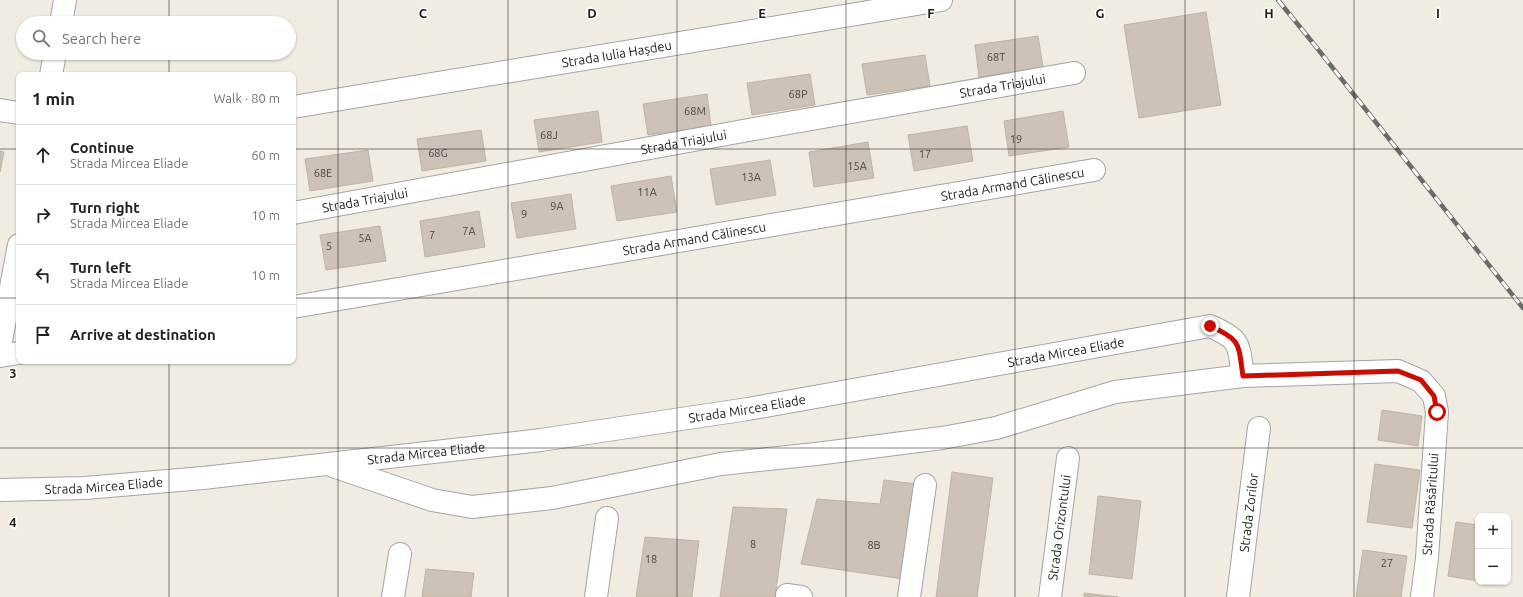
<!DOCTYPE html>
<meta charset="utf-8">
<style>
body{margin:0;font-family:Ubuntu,sans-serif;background:#f2f2f2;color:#222}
.controls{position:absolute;right:12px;bottom:12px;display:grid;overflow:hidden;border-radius:8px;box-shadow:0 1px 3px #0004}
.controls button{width:36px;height:36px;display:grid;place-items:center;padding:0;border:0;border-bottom:1px solid #e0e0e0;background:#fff;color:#222;font:20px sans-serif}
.stop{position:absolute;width:12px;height:12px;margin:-9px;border:3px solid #cb0c00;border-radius:50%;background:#fff}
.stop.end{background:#cb0c00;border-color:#fff;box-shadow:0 1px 4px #0008}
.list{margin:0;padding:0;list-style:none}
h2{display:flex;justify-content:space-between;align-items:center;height:52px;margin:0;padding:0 16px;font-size:17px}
h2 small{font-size:13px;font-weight:400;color:#767676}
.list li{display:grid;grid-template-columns:26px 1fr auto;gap:12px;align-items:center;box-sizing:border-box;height:60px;padding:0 16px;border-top:1px solid #e0e0e0}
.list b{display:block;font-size:15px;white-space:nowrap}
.list p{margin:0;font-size:13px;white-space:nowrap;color:#767676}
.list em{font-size:13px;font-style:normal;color:#767676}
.icon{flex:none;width:22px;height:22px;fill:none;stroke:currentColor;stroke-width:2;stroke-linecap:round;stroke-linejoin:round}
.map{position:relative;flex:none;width:1523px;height:597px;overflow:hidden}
.search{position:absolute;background:#fff;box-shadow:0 1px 3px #0004;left:16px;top:16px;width:280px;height:44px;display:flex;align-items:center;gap:10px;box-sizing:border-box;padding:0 14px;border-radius:22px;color:#767676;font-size:15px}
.panel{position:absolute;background:#fff;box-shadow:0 1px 3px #0004;left:16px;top:72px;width:280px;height:292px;border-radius:8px}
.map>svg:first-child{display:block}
.building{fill:#ccc2b8;stroke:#c2b3a3}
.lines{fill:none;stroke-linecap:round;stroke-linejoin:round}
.street-casing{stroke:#a4a4a4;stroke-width:24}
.street{stroke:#fff;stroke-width:22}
.rail-casing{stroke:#6b6b6b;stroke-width:4.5}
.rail{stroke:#fff;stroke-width:3;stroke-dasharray:9;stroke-linecap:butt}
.route{stroke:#cb0c00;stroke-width:5}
.grid{fill:none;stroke:#1d1d1d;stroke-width:1;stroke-opacity:0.55}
.labels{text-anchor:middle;stroke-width:3;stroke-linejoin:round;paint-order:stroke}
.number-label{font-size:11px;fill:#494644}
.street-label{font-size:13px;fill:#1d1d1d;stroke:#fff}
.grid-label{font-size:13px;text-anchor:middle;font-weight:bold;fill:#1d1d1d;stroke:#fff;stroke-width:3;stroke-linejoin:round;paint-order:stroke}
</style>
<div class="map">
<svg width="1523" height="597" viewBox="0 0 1523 597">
<rect width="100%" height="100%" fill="#f0ece2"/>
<!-- building -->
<path class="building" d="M1206,12l15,93 -82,13 -15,-93z
M138,20l1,3h-19z
M1038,36l5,31 -64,10 -4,-32z
M925,55l5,31 -63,9 -5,-31z
M810,74l5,31 -63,10 -5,-32z
M707,94l4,32 -63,9 -5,-31z
M598,111l4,31 -63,10 -5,-32z
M1063,111l6,36 -60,9 -5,-35z
M967,126l6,35 -59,10 -6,-36z
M481,130l5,31 -64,10 -5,-32z
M868,142l6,36 -60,9 -5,-35z
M368,150l5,31 -63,10 -5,-32z
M0,151l4,1 -4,20z
M770,160l6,35 -60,10 -6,-36z
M671,176l6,36 -60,9 -6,-35z
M571,194l5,35 -59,9 -6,-35z
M479,211l6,36 -60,10 -5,-36z
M380,226l6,35 -60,9 -6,-35z
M1382,410l40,6 -4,30 -40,-6z
M1375,464l45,6 -8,58 -45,-6z
M952,472l41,6 -16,119h-41z
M884,480l41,5 -22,94 -102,-15 16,-65 63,5z
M1098,496l43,5 -9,78 -43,-5z
M733,507l54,2 -12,88h-55z
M1456,522l22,3v56l-30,-5z
M645,537l54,4 -7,56h-56z
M1363,550l44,6 -6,41h-45z
M426,569l48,4 -3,24h-49z
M1084,593l34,4h-34z"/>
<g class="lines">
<!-- street casing -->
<g class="street-casing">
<g id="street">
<path d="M61,23l4,-23"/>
<path d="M51,75l4,-22"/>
<path id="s1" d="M293,107l648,-107"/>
<path d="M0,110l19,3"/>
<path id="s2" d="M293,213l461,-84 320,-56"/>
<path id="s3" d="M293,307l801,-137"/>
<path d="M0,346l19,-101"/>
<path d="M0,356l19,-3"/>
<path d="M333,466l99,34 40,7 80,-9 169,-34 95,-10 126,-16 54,-10 119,-36 128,-16"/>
<path id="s4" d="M0,490l85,-2 118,-10 338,-38 207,-31 462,-83c32,14 28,18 33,50l155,-5 23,10 13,15 3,16 -10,146 -5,39"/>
<path d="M393,597l7,-43"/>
<path d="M596,597l11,-79"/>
<path d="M787,597v-2l14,2"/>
<path d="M909,597l16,-112"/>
<path id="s5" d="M1050,597l18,-139"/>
<path id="s6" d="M1238,597l21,-169"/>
</g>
</g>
<!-- street -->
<use href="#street" class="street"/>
<!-- rail casing -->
<g class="rail-casing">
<path id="rail" d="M1278,0l35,43 210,265"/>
</g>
<!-- rail -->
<use href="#rail" class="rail"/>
</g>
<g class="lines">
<!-- route -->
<path class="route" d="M1210,326c32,14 28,18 33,50l155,-5 23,9 13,16 3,16"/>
</g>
<!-- grid -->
<path class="grid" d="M169,0v23M338,0v597M508,0v597M677,0v597M846,0v597M1015,0v597M1185,0v597M1354,0v597M169,53v22M0,149h19M293,149h1230M0,298h19M293,298h1230M169,361v236M0,448h1523"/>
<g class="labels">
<!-- number labels -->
<g class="number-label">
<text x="996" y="61">68T</text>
<text x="798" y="98">68P</text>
<text x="695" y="115">68M</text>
<text x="549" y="139">68J</text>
<text x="1016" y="143">19</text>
<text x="438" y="157">68G</text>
<text x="925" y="158">17</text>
<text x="857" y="170">15A</text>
<text x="323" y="177">68E</text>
<text x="751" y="181">13A</text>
<text x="647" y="196">11A</text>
<text x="557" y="210">9A</text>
<text x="524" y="218">9</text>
<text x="469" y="235">7A</text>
<text x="432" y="239">7</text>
<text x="365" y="242">5A</text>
<text x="329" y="250">5</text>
<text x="753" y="548">8</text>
<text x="874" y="549">8B</text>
<text x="651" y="563">18</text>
<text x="1387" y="567">27</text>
</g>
<!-- street labels -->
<g class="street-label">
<text dy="5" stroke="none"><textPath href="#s1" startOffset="328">Strada Iulia Hașdeu</textPath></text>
<text dy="5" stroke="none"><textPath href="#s2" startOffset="721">Strada Triajului</textPath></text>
<text dy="5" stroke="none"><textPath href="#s2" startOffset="397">Strada Triajului</textPath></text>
<text dy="5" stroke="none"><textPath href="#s3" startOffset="730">Strada Armand Călinescu</textPath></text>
<text dy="5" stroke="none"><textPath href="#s2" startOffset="73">Strada Triajului</textPath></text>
<text dy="5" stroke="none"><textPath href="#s3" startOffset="407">Strada Armand Călinescu</textPath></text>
<text dy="5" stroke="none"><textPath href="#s4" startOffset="1076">Strada Mircea Eliade</textPath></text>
<text dy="5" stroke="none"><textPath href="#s4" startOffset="752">Strada Mircea Eliade</textPath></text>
<text dy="5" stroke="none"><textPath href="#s4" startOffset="428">Strada Mircea Eliade</textPath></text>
<text dy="5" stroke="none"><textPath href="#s4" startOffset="104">Strada Mircea Eliade</textPath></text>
<text transform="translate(1430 504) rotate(-86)" y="5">Strada Răsăritului</text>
<text dy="5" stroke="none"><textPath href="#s6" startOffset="85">Strada Zorilor</textPath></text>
<text dy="5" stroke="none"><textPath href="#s5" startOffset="70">Strada Orizontului</textPath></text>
</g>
</g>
<g class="grid-label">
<text x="423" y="18">C</text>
<text x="592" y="18">D</text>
<text x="762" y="18">E</text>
<text x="931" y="18">F</text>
<text x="1100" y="18">G</text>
<text x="1269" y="18">H</text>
<text x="1438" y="18">I</text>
<text x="13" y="378">3</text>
<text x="13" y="527">4</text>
</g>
</svg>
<div class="controls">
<button>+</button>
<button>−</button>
</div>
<div class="stop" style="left:1437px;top:412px"></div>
<div class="stop end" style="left:1210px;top:326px"></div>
<div class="search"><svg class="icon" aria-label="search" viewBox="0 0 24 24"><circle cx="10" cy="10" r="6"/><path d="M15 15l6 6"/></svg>Search here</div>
<section class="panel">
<h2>1 min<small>Walk · 80 m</small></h2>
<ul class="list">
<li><svg class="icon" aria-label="ahead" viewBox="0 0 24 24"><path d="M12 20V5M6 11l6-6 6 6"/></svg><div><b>Continue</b><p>Strada Mircea Eliade</p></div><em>60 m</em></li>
<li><svg class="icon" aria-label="right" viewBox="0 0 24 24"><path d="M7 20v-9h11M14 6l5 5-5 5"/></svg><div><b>Turn right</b><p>Strada Mircea Eliade</p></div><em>10 m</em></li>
<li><svg class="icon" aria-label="left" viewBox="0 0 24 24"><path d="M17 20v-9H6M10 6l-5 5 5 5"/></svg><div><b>Turn left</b><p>Strada Mircea Eliade</p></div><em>10 m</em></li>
<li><svg class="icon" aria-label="arrive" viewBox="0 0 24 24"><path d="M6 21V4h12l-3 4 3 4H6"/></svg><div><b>Arrive at destination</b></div></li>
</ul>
</section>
</div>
